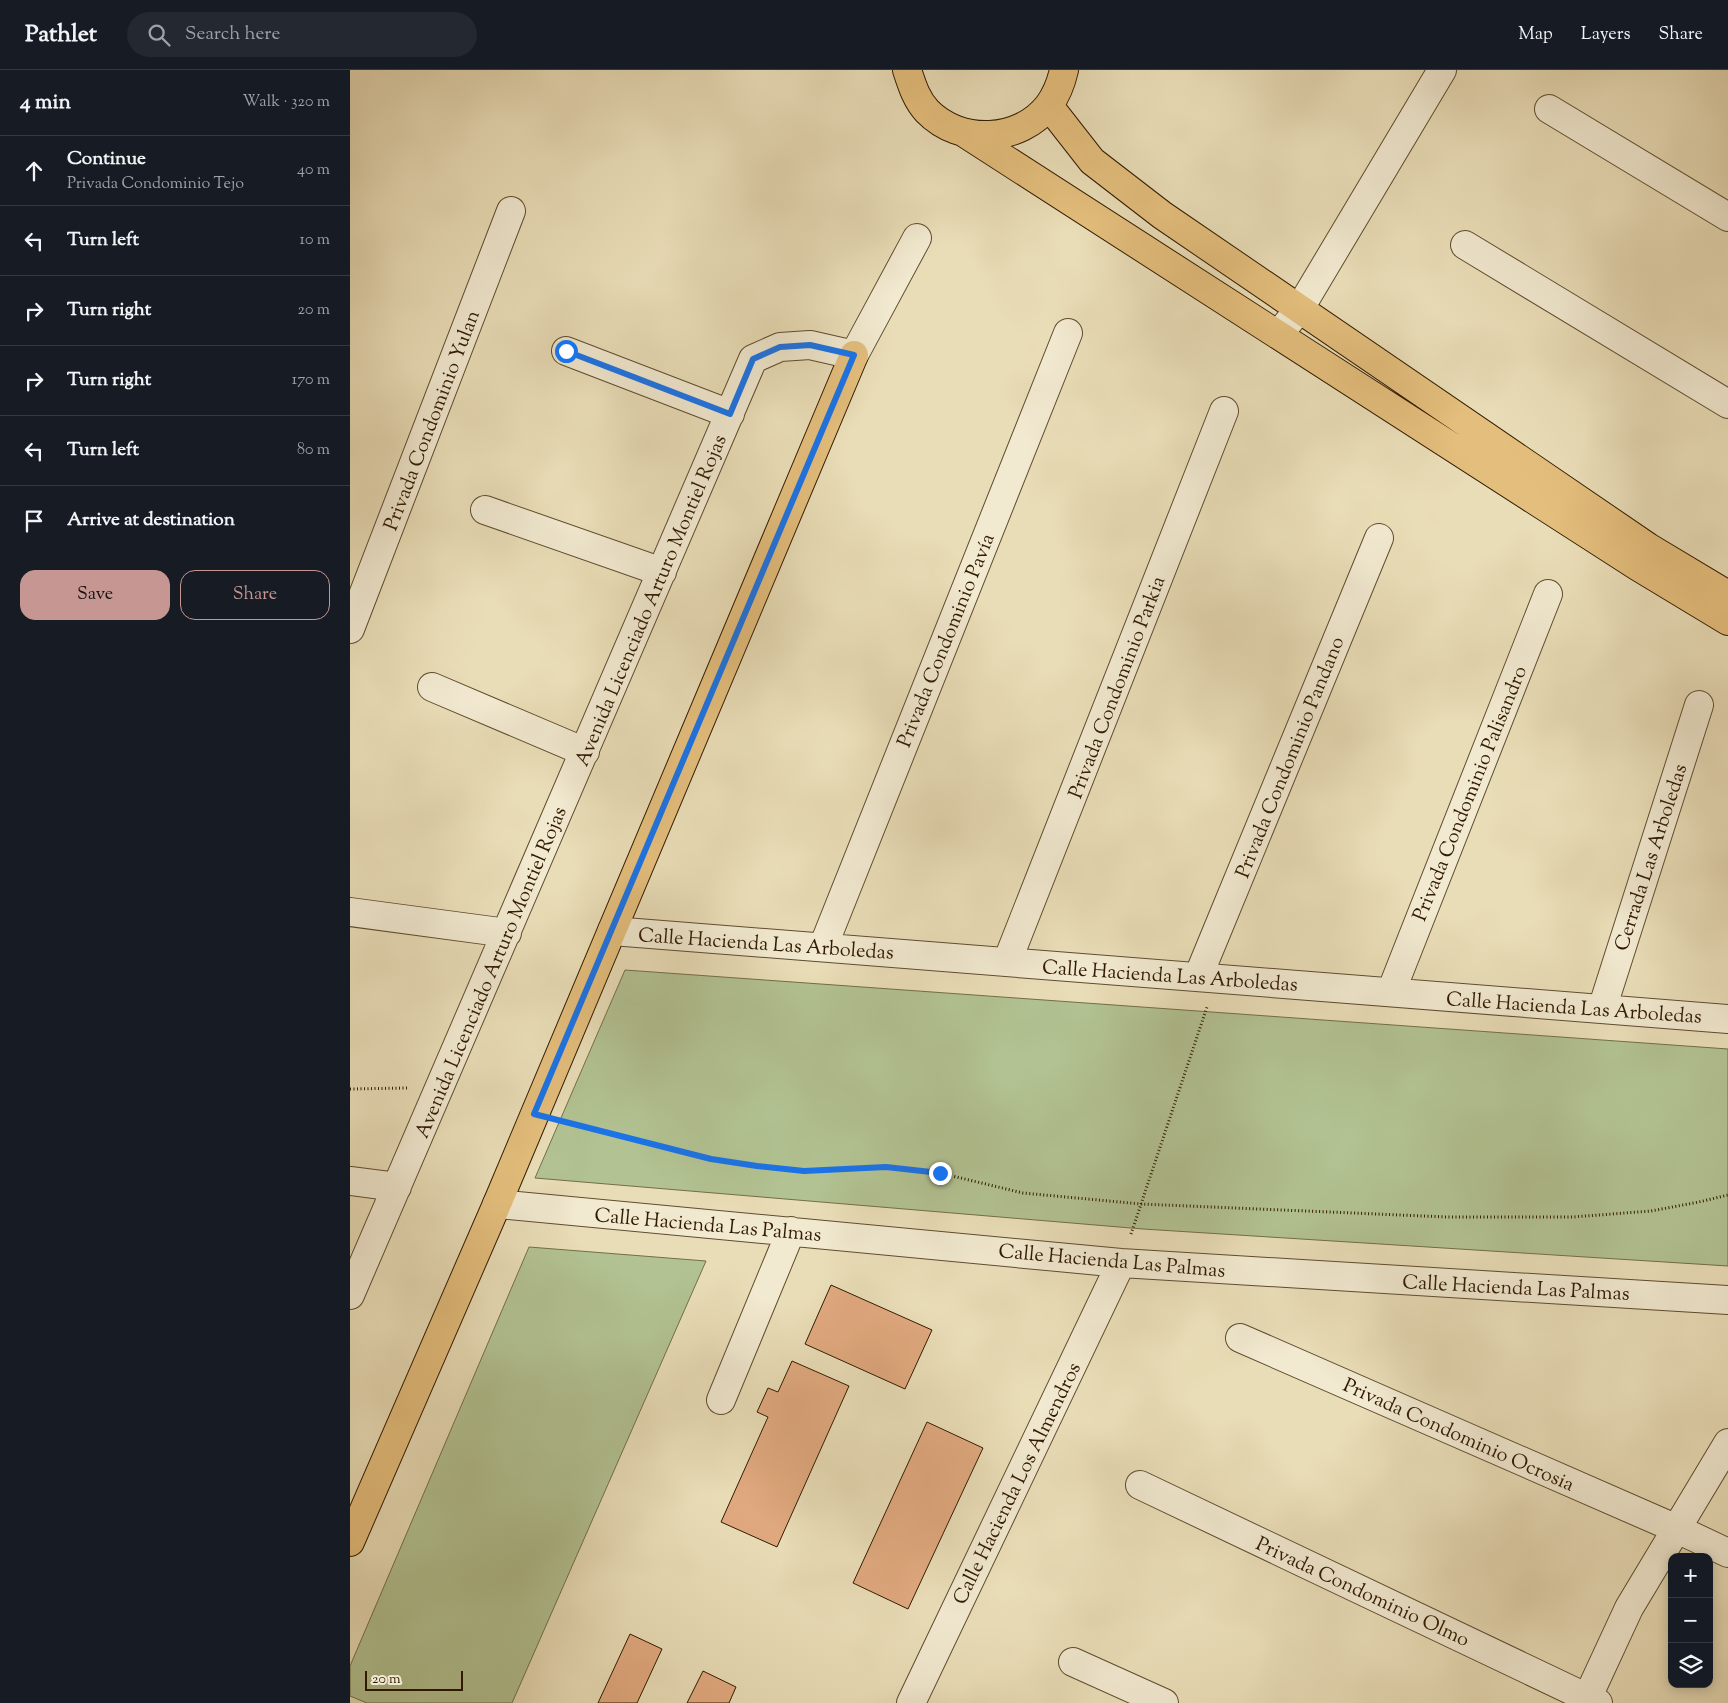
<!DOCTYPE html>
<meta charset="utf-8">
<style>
body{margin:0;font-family:"Sorts Mill Goudy",serif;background:#242831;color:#f1f3f6}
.controls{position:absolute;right:15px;bottom:15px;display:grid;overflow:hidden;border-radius:10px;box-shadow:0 2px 12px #0003}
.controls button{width:45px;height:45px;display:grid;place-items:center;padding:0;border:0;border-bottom:1px solid #363941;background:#171b24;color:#f1f3f6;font:25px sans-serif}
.scale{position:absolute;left:15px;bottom:12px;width:98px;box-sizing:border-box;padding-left:5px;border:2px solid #311b00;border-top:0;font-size:14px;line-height:18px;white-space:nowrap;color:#311b00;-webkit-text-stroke:4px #f1e9d0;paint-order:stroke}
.stop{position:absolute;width:15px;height:15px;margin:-11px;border:4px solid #1a73e8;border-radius:50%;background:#fff}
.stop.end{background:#1a73e8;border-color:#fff;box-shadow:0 1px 5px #0008}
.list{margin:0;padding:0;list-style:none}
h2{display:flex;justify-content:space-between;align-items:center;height:65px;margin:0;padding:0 20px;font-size:21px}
h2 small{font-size:16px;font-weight:400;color:#9ea1a6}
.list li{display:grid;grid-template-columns:32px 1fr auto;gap:15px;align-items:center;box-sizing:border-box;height:70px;padding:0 20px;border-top:1px solid #363941}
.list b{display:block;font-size:19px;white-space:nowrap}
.list p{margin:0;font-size:16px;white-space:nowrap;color:#9ea1a6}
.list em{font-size:16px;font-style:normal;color:#9ea1a6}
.actions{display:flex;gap:10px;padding:15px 20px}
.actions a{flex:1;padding:11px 0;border:1px solid #c59692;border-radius:15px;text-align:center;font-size:18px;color:#c59692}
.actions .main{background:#c59692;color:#111}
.icon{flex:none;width:28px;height:28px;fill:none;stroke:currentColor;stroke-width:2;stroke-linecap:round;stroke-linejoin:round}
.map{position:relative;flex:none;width:1378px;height:1633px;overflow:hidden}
header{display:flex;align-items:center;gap:30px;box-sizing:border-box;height:70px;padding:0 25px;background:#171b24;border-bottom:1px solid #363941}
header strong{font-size:24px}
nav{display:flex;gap:28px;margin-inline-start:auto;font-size:18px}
.search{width:350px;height:45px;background:#242831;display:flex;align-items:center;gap:12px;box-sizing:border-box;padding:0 18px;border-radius:28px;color:#9ea1a6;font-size:19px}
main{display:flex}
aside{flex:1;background:#171b24}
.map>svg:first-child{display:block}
.green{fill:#b2c292;stroke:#726e49}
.building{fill:#e1a97f;stroke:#311b00}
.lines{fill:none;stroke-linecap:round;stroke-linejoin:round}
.minor-casing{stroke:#5f4c2e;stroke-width:30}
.major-casing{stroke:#311b00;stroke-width:30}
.path{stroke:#311b00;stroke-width:3;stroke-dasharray:1 2.5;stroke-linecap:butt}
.minor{stroke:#f1e9d0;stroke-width:28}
.major{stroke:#e4be7c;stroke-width:28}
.route{stroke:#1a73e8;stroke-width:6}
.labels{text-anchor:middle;stroke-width:5;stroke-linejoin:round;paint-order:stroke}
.street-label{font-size:20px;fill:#311b00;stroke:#f1e9d0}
</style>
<header>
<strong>Pathlet</strong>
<div class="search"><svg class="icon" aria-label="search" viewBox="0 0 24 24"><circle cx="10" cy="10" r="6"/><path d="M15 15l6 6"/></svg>Search here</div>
<nav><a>Map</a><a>Layers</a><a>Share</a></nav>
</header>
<main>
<aside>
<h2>4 min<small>Walk · 320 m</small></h2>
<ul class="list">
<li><svg class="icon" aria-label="ahead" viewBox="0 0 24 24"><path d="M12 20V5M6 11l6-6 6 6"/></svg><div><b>Continue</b><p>Privada Condominio Tejo</p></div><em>40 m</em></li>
<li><svg class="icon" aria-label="left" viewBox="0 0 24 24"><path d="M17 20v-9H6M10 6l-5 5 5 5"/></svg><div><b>Turn left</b></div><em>10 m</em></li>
<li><svg class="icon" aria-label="right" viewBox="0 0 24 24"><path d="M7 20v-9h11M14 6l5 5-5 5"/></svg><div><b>Turn right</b></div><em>20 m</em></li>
<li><svg class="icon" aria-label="right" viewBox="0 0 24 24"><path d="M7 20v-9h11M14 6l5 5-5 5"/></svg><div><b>Turn right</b></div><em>170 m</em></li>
<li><svg class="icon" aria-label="left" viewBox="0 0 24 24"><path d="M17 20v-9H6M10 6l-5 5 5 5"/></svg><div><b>Turn left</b></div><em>80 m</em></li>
<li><svg class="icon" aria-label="arrive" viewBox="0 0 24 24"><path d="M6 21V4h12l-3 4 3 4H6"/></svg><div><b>Arrive at destination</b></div></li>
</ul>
<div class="actions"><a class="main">Save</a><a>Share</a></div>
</aside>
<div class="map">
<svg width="1378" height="1633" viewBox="0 0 1378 1633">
<rect width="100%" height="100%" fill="#e9ddb7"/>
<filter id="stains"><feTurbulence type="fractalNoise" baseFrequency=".004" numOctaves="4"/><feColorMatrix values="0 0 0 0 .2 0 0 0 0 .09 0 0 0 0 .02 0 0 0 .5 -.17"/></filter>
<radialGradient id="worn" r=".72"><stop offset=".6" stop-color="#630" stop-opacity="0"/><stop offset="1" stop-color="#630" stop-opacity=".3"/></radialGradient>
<!-- green -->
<path class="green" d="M275,900l1103,79v217l-585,-37 -608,-51z
M179,1177l177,14 -194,442h-145l-17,-7v-30z"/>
<!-- building -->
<path class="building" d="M481,1215l101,45 -27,59 -100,-45z
M442,1291l57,25 -72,161 -56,-25 47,-105 -11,-5 11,-24 10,4z
M577,1352l56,26 -75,161 -55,-26z
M280,1564l32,15 -25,54h-39z
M353,1601l33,16 -7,16h-42z"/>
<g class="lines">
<!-- minor casing -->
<g class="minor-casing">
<path id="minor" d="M1199,39l179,108
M1115,175l263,159
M929,264l21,-26 142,-238
M216,281l164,63
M135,440l177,62
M0,559l161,-418
M82,617l153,65
M0,842l157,21
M262,861l1116,88
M473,877l245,-614
M657,892l217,-551
M848,907l181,-439
M1041,922l157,-398
M1252,939l97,-304
M0,1111l47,6
M147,1134l624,59 607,37
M0,1225l403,-936 27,-12 30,-2 44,10 63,-117
M890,1268l437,191 51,24
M371,1330l70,-169
M790,1415l458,218
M723,1592l91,41
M561,1633l210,-440
M1235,1633l44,-95 99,-165"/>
</g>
<!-- major casing -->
<g class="major-casing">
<path id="major" d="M557,0c5,15 9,29 20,41 33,34 93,32 122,-6 8,-11 12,-22 15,-35
M699,36l43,55 70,54 486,332 80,48
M616,64l671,432 91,55
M0,1472l147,-338 357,-849"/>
</g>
<!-- path -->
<path class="path" d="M0,1019l57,-1
M215,1052l146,37 46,7 47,5 82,-4 54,6 83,20 118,11 306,13h126l78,-6 48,-9 29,-7
M781,1164l76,-227"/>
<!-- minor -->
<use href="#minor" class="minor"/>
<!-- major -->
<use href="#major" class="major"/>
</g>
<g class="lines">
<!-- route -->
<path class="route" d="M216,281l164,63 23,-55 27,-12 30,-2 44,10 -320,759 177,45 46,7 47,5 82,-4 54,6"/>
</g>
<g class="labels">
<!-- street labels -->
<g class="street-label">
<text transform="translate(81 350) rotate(-69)" y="7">Privada Condominio Yulan</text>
<text transform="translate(300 530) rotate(-67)" y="7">Avenida Licenciado Arturo Montiel Rojas</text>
<text transform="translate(595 570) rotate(-68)" y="7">Privada Condominio Pavía</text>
<text transform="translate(766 617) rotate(-69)" y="7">Privada Condominio Parkia</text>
<text transform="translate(939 687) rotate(-68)" y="7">Privada Condominio Pandano</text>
<text transform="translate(1119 723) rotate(-68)" y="7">Privada Condominio Palisandro</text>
<text transform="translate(1300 787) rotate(-72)" y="7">Cerrada Las Arboledas</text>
<text transform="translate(416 873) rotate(4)" y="7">Calle Hacienda Las Arboledas</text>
<text transform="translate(140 902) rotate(-67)" y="7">Avenida Licenciado Arturo Montiel Rojas</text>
<text transform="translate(820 905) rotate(4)" y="7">Calle Hacienda Las Arboledas</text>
<text transform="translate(1224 937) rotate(4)" y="7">Calle Hacienda Las Arboledas</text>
<text transform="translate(358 1154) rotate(5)" y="7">Calle Hacienda Las Palmas</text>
<text transform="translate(762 1190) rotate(5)" y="7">Calle Hacienda Las Palmas</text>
<text transform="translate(1166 1217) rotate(3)" y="7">Calle Hacienda Las Palmas</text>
<text transform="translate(1109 1364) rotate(24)" y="7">Privada Condominio Ocrosia</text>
<text transform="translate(666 1413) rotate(-64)" y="7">Calle Hacienda Los Almendros</text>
<text transform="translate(1013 1521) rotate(25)" y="7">Privada Condominio Olmo</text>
</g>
</g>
<rect width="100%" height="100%" filter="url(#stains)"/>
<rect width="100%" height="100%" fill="url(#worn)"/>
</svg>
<div class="controls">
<button>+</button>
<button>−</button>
<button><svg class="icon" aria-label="layers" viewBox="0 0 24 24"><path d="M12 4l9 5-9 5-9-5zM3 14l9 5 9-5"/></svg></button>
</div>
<div class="scale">20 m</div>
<div class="stop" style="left:216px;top:281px"></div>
<div class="stop end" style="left:590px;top:1103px"></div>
</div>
</main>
